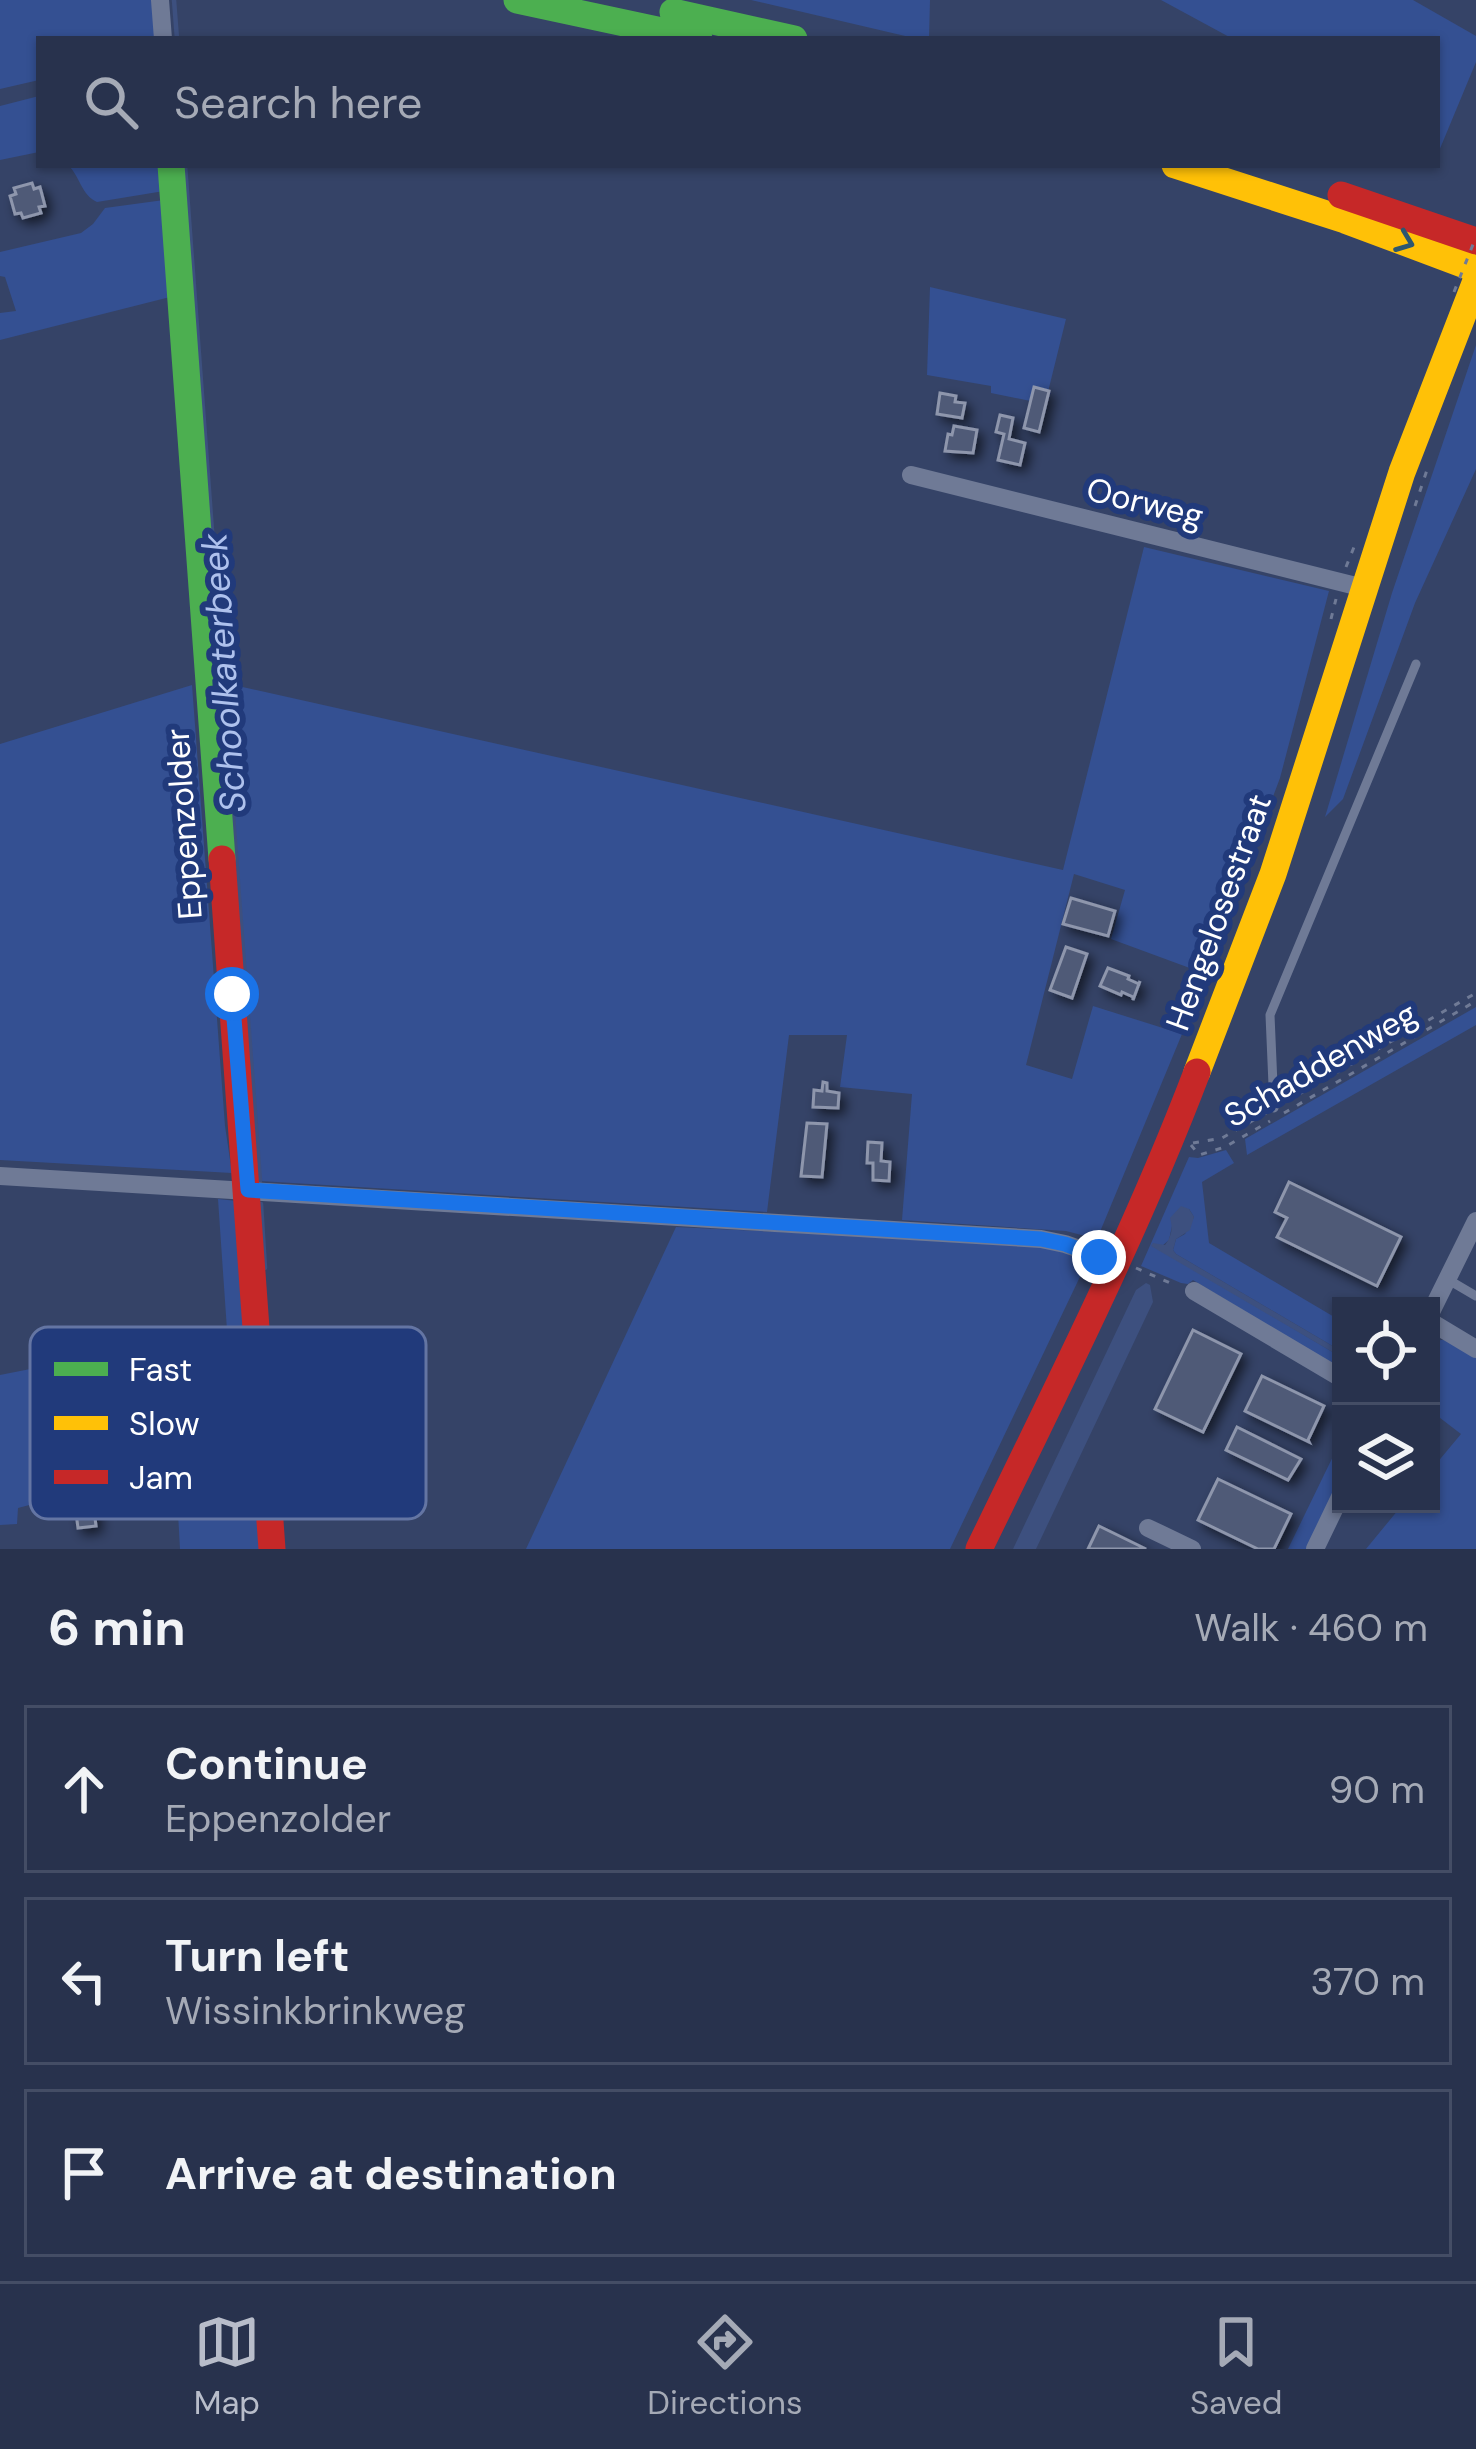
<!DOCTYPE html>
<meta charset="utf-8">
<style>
body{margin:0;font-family:"DM Sans",sans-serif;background:#303a54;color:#f1f3f6}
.controls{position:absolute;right:36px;bottom:36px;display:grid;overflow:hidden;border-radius:0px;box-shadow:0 3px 9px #0004}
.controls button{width:108px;height:108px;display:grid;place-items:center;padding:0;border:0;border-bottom:3px solid #444d65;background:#28324d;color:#f1f3f6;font:60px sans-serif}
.stop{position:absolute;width:36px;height:36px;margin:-27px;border:9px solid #1a73e8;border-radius:50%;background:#fff}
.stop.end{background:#1a73e8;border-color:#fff;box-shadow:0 3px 12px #0008}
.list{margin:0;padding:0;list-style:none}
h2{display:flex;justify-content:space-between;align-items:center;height:156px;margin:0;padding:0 48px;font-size:51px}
h2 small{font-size:39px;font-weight:400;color:#a5aab6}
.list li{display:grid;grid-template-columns:78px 1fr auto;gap:36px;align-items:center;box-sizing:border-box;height:168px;margin:0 24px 24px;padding:0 24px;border:3px solid #444d65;border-radius:0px}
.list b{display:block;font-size:45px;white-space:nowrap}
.list p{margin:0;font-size:39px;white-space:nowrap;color:#a5aab6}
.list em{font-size:39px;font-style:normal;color:#a5aab6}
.icon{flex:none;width:66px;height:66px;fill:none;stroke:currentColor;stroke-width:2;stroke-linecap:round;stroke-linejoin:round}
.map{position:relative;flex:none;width:1476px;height:1549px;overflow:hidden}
.search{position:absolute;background:#28324d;box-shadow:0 3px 9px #0004;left:36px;right:36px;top:36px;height:132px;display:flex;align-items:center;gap:30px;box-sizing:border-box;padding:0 42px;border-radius:0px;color:#a5aab6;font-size:45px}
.sheet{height:732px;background:#28324d}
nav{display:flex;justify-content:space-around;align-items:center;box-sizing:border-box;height:168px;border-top:3px solid #444d65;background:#28324d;font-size:33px;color:#a5aab6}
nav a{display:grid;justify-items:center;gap:6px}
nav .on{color:#b8bdca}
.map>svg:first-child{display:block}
.green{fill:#345092}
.water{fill:#3d507f}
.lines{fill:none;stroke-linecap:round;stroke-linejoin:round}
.stream{stroke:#3d507f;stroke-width:4.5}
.building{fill:#4f5a77;stroke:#8e96ac;stroke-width:3;filter:url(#shadow)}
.path{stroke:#6f7a96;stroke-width:3;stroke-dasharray:6 9;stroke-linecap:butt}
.lane{stroke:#6f7a96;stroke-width:9}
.street{stroke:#6f7a96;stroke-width:18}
.fast{stroke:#4caf50;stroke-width:27}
.slow{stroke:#ffc107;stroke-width:27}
.jam{stroke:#c62828;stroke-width:27}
.path-bridge{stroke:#6f7a96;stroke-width:3;stroke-dasharray:6 9;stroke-linecap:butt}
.oneway{stroke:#2c5770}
.route{stroke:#1a73e8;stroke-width:15}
.labels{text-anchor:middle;stroke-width:12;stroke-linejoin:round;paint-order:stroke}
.street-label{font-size:33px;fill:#fff;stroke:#213a7b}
.water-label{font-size:36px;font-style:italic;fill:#aec1ed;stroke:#213a7b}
.key{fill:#213a7b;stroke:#6475a3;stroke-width:3}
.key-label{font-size:33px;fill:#fff}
</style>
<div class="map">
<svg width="1476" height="1549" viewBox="0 0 1476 1549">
<defs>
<filter id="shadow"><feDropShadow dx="5.5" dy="5.5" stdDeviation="6" flood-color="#0009"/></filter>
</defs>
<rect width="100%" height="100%" fill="#354367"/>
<!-- green -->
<path class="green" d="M0,0h152l3,39h-116v41l-39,9z
M751,0h179l-1,39h-11z
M1161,0h252l63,36v26l-37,89 -2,-1v-111h-204z
M39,96v56l-39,8v-54z
M68,165h94l2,26 -67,11c-16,-7 -17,-26 -29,-37z
M164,200l6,97 -170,43v-27l16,-2 -11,-34 -5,-1v-24l81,-19 12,-9 12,-16z
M930,287l136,32 -21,85 -54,-11v-7l-64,-11z
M1476,345v124l-61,134 -72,196 -18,18 67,-224z
M1144,547l185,44 -49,187 -74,196 -95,-35 14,-49 -51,-16 -48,191 46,14 21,-73 89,28 -85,205 -31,-8 -164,-11 10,-126 -72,-7 7,-52h-58l-22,177 -507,-31 -29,-403 -2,-94 834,186z
M192,685l33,441 7,47 -232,-13v-416z
M1476,1007v18l-229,130 -2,-16z
M1226,1150l8,13 -32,19 7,61 132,78v30l-165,-97 -3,-4 3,-11 9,-5 9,-17 -5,-8 -17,17 -3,14 -7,6 4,7 175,104v13l-148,-90 -5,4 -7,-1 -40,-17 48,-109 9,1z
M218,1199l19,2 26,348h-83l-2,-36 -77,6 -4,-32 -79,21 -1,16 -17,1v-150l227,-45z
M676,1227l373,18 39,15 -138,289h-424z
M1441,1340h9l26,16v193h-110l37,-45h28v-34l30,-36 -30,-23v-68z
M1341,1440v38l-35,71h-18z"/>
<!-- water -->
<path class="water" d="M1181,1206l8,3 5,8 -4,13 -14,9 -3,11 3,4 165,97v6l-190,-111 2,-3 12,2c7,-9 8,-17 5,-27z
M1146,1283l4,2 3,17 -117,247h-23l123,-259z"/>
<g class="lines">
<!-- stream -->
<path class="stream" d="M174,0l3,39
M185,165l75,1016
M261,1204l4,64"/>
</g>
<!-- building -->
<path class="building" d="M32,183l2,6 6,-2 5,19 -6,1 2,6 -18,5 -2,-5 -6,1 -5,-18 6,-2 -2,-6z
M1034,387l15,4 -10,41 -15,-4z
M940,393l16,3 -1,6 10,1 -3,15 -25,-4z
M1000,415l13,3 -4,21 16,4 -5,22 -22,-5 6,-26 -8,-2z
M954,426l23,4 -4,23 -28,-2 3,-17 4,1z
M1071,898l44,13 -7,25 -45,-12z
M1066,947l21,7 -15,44 -22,-8z
M1108,968l21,8 -1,3 11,5 1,-3 -7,19v-3l-11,-5 -1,3 -21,-9z
M823,1082l4,1v8l12,2 -1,15 -25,-1 1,-17 8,1z
M807,1123l20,1 -5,53 -21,-1z
M868,1142l14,1 -1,18 9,1 -1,19 -16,-1v-17h-6z
M1289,1182l112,55 -24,49 -100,-49 10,-19 -12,-6z
M1193,1330l48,24 -38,78 -48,-23z
M1262,1376l62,30 -16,34 1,2 -64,-31z
M1237,1427l64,32 -13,21 -62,-30z
M1218,1479l73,35 -17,35h-16l-60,-29z
M93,1502l3,24 -18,2 -3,-23z
M1099,1526l47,23h-58z"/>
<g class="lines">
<!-- path -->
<path class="path" d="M1415,506l12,-36
M1346,567l10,-25
M1331,619l5,-20
M1285,1102l191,-109
M1284,1113l192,-112
M1193,1143l29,-5 44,-25
M1191,1145l8,10 26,-8 45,-26
M1136,1268l41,18"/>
<!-- lane -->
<path class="lane" d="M1274,1108l-4,-93 146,-351
M1447,1279l29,17"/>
<!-- street -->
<path class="street" d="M160,0l3,39
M911,475l453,113
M0,1176l1041,63 24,5 52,18
M1194,1291l147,87
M1431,1312l45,-91
M1431,1322l45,27
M1148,1528l44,21
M1315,1549l26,-54"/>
<!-- fast -->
<path class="fast" d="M517,0l182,39
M673,12l121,27
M171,165l51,694"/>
<!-- slow -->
<path class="slow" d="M1175,165l170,55 131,49
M1197,1072l76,-198 129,-402 74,-191"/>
<!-- jam -->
<path class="jam" d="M1341,195l135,46
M222,859l50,690
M979,1549c76,-157 156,-314 218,-477"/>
<!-- path-bridge -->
<path class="path-bridge" d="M1454,292l22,-55"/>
</g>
<!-- one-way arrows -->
<defs><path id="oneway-chevron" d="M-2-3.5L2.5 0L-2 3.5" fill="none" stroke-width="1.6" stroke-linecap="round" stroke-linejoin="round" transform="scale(3)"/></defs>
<use class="oneway" href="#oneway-chevron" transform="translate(1405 242) rotate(21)"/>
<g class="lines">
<!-- route -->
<path class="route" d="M232,994l16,196 793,49 24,5 34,13"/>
</g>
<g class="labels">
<!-- street labels -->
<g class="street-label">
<text transform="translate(1145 502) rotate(14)" y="12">Oorweg</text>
<text transform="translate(183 824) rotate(-94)" y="12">Eppenzolder</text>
<text transform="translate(1218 912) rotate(-70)" y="12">Hengelosestraat</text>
<text transform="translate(1320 1064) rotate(-30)" y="12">Schaddenweg</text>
</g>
<!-- water labels -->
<g class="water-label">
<text transform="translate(223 673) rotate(-94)" y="13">Schoolkaterbeek</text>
</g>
</g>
<!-- legend -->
<rect x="30" y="1327" width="396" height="192" rx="18" class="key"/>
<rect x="54" y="1362" width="54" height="14" fill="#4caf50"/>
<rect x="54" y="1416" width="54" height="14" fill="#ffc107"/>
<rect x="54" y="1470" width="54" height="14" fill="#c62828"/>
<g class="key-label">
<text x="129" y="1381">Fast</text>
<text x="129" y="1435">Slow</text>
<text x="129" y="1489">Jam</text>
</g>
</svg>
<div class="controls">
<button><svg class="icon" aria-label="locate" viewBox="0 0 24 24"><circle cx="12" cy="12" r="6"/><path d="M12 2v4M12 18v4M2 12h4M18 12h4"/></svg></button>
<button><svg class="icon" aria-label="layers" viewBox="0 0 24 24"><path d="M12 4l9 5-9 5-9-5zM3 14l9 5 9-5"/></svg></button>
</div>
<div class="stop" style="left:232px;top:994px"></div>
<div class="stop end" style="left:1099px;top:1257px"></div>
<div class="search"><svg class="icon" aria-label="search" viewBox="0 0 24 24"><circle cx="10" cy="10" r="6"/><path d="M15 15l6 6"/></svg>Search here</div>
</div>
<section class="sheet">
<h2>6 min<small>Walk · 460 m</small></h2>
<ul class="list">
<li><svg class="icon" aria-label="ahead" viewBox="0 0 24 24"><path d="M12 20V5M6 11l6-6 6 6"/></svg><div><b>Continue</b><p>Eppenzolder</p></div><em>90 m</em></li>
<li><svg class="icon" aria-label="left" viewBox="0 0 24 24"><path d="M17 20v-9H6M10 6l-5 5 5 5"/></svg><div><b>Turn left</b><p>Wissinkbrinkweg</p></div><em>370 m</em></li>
<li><svg class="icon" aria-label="arrive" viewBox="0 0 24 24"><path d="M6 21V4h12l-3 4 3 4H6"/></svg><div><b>Arrive at destination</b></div></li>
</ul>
</section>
<nav>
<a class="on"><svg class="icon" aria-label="map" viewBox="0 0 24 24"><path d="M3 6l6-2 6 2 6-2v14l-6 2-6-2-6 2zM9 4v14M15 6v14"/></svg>Map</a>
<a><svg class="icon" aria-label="directions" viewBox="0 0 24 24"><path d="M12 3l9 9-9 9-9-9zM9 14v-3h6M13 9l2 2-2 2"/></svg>Directions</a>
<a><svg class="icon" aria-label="saved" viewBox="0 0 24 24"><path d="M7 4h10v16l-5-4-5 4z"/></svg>Saved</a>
</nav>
